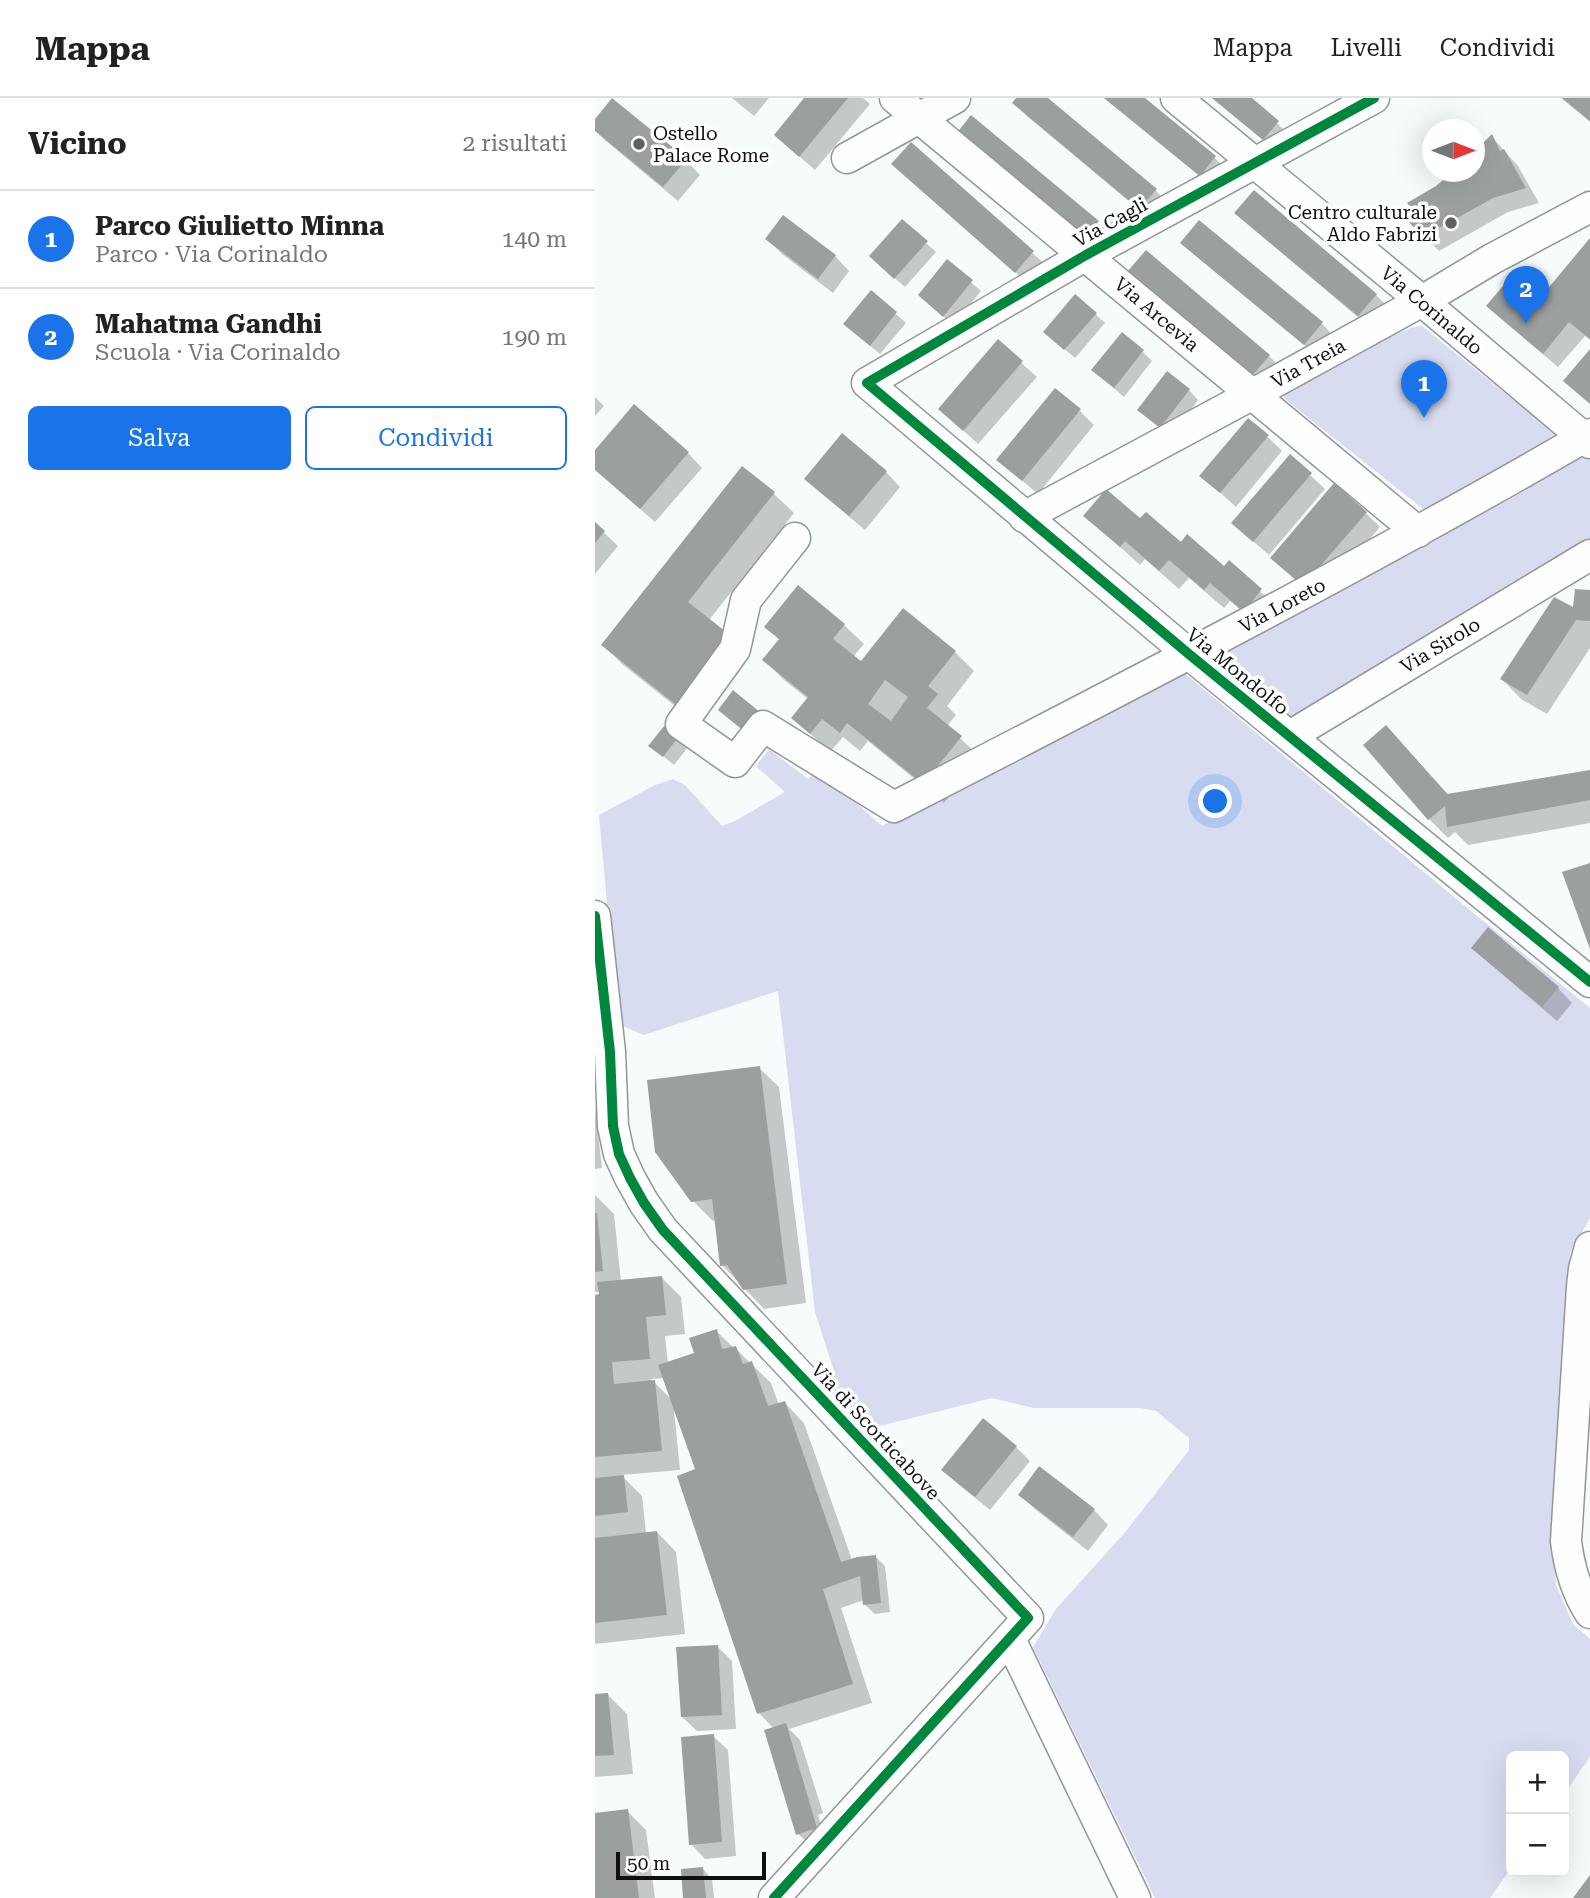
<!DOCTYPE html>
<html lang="it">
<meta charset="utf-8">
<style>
body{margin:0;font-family:"Roboto Serif",serif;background:#f6f6f6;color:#222}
.controls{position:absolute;right:21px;bottom:21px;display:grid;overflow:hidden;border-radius:10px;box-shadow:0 7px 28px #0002}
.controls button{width:63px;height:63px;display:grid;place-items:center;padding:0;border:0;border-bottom:2px solid #e0e0e0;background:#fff;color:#222;font:35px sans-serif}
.compass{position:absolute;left:827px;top:21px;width:63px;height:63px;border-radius:50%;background:#fff;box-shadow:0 7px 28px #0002;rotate:90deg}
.scale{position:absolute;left:21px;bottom:18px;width:150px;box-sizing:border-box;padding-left:7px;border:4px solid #101010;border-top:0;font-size:19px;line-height:24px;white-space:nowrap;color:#101010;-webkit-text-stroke:5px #fff;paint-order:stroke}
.you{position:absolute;left:621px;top:704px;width:24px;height:24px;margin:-18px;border:5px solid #fff;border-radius:50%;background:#1a73e8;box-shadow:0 0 0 10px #1a73e833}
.badge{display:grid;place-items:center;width:46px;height:46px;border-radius:50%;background:#1a73e8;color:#fff;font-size:23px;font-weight:700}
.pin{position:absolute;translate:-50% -58px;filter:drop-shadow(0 2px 4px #0008)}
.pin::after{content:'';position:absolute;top:37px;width:24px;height:21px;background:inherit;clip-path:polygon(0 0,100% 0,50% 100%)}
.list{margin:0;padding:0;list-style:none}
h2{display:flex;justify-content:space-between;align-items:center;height:91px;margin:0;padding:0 28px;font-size:30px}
h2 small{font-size:23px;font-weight:400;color:#767676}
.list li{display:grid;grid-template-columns:46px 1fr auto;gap:21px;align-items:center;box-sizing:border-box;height:98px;padding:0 28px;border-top:2px solid #e0e0e0}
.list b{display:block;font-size:26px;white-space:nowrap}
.list p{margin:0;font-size:23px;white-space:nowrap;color:#767676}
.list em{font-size:23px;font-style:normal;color:#767676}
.actions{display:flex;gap:14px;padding:21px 28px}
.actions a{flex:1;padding:16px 0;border:2px solid #1a73e8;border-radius:10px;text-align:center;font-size:24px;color:#1a73e8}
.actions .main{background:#1a73e8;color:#fff}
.map{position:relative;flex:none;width:995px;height:1800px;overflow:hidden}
header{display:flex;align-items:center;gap:42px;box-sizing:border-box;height:98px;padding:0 35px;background:#fff;border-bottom:2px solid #e0e0e0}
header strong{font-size:33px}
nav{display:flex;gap:38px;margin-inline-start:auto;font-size:24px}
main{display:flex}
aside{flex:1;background:#fff}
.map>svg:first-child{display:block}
.green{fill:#d7dcf1}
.shadow{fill:#0003;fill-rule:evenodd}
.building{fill:#9b9f9f;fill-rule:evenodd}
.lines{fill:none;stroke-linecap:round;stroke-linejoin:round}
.minor-casing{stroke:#949696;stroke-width:33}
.minor{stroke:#fefefe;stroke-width:30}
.cycleway-casing{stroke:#fff;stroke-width:15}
.cycleway{stroke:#00873e;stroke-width:10}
.poi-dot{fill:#606262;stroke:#fff;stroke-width:2.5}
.labels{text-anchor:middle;stroke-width:7;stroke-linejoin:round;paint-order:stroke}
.poi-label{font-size:19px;fill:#101010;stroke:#fff;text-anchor:start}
.street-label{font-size:19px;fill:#101010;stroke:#fff}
</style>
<header>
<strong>Mappa</strong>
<nav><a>Mappa</a><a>Livelli</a><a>Condividi</a></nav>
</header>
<main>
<aside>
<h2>Vicino<small>2 risultati</small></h2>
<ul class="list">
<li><span class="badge">1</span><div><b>Parco Giulietto Minna</b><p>Parco · Via Corinaldo</p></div><em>140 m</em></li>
<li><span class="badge">2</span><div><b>Mahatma Gandhi</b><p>Scuola · Via Corinaldo</p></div><em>190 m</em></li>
</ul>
<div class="actions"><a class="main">Salva</a><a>Condividi</a></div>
</aside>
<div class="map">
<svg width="995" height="1800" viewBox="0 0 995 1800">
<rect width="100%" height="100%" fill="#f6fbfb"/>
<!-- green -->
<path class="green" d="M827,228l85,69 56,41 -136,76 -141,-112 -2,-5 3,-4 91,-49 32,-14z
M984,351l11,9v83l-295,181 -75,-64 -1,-5 8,-6 4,4 62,-35 -2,-5h11l140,-79z
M583,570l293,243 119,97v210l-20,35 -18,278 4,54 17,39 17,15v118l-26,37v-38h-53v112l-21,30h-335l-122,-251 23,-38 71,-79 62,-80v-12l-33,-27 -15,-3h-108l-41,-10 -128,32 -42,-51 13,-5 -20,-62 -37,-321 -134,44 -26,-11 -19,-209 56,-30 18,-6 12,6 37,41 13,-5 50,-29 -29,-26 13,-17 39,30 10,-10 64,57z"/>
<!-- shadow -->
<path class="shadow" d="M137,0h37l-15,18z
M212,0h56l7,6 -55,66 -24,-21z
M423,0h27l110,92 15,15 -15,18 -127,-106 -14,-14z
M509,0h38l72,59 15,15 -14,17z
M617,0h37l43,39 -13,16z
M966,0h29v24z
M0,24l91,38 14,15 -22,26 -72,-60 -11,-11z
M897,39l26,29 21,37 -31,9 -69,39 -31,-33 46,-46h21v-19z
M316,46l137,123 -17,19 -123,-108z
M377,51l125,74 15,14 -14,17z
M604,124l123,102 14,14 -16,20 -123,-101 -15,-15z
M656,129l125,68 14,14 -17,21z
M172,141l68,17 14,15 -16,22 -51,-39z
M995,143v99l-5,-4 -27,31 -55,-47 -14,-14 51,-6z
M331,145l10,9 -31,35 -24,-21z
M352,164l34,29 -27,34 -25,-21z
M549,189l125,69 14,14 -17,20z
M276,194l35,31 -26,31 -25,-21z
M500,216l10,9 -30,35 -20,-17z
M403,244l39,35 -59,67 -38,-35z
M548,254l9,9 -28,36 -31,-27z
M594,292l9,10 -27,36 -32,-26z
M0,299l9,9 -9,10z
M485,313l14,14 -56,69 -40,-34z
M673,339l14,14 -46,56 -34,-31z
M0,354l93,1 14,15 -47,54 -60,-53z
M695,358l35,33 -56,66 -21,-18z
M148,370l31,26 20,19 -85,107 -14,102 -73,-58 -19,-20z
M291,374l14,15 -35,43 -44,-37 -14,-14z
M771,415l14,14 -62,72 -31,-27z
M491,418l54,5 84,47 5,-5 51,47 -16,20 -34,-29 -6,7 -35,-30 -10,11 -34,-30 -5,6z
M0,426l23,22 -23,28z
M995,494v56l-43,66 -26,-15 -19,-20 73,-69z
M249,527l20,19 -11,13 8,7 94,-12 19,19 -27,35 9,9 -9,11 33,31 -36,46 -76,-62 -8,10 -17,-14 -13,15 -37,-34 15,-19 -24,-19 -20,-20 16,-20 -13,-13z
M791,629l63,68 141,-24v52l-122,22 -13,-13 -7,6 -19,-19z
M83,639l10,10 -14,18 -23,-19z
M878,849l85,41 14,15 -15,18 -69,-59z
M164,970l20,19 27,216 -42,6 -42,-44 -6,-45 -3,1 -20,-20z
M0,1008l7,62 -7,1z
M0,1097l19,19 7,68 41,-4 19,19 4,37 -20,2 3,28 28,-10 20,-23 18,17h1l36,35 8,22 6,-2 19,20 48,137 23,-4 10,10 5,46 -15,2 -10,-9 -1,-5 -23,8 31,95 -83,26 11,11 23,73 -5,2 7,23 -17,5 -10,-9 -24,-105 -15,-16 -62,-243 -23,-60 6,60 -59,5 21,21 4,37 11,-1 19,20 9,82 -90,10v-347l6,-1 -1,-4h-5zM70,1280l8,23 -22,-22z
M421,1349l14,14 -40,49 -32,-26 -14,-14z
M425,1397l74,15 14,15 -20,26 -53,-42z
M122,1548l15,15 4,68 -39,2 -15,-14z
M13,1597l19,19 6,60 -38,3v-81z
M118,1638l15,14 8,106 -31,3 -14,-15z
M32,1713l19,19 9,68h-60v-83z
M108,1771l9,10 2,19h-30z"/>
<!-- building -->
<path class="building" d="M17,0l75,61 -24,28 -68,-56v-12z
M209,0h44l-49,59 -25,-22z
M421,0h32l109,91 -18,20 -127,-106z
M509,0h41l71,58 -16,20z
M617,0h40l27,23 -16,19z
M967,0h28v23z
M376,17l128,106 -16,19 -127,-106z
M897,36l8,17 4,-2 22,39 -33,10 -70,39 -18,-19 8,-7 -6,-8 29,-17 16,-14h23v-21z
M316,44l123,109 -19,22 -124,-109z
M659,92l123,104 -19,22 -124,-103z
M188,117l53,40 -18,24 -53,-40z
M307,121l26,22 -34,38 -25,-23z
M604,122l124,102 -19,23 -124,-102z
M995,140v101l-21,-17 -26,32 -57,-48 27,-32 27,24z
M551,152l124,105 -19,22 -124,-105z
M352,161l26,21 -30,37 -25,-22z
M276,192l26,22 -27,34 -27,-22z
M480,196l22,19 -33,37 -21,-18z
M527,234l22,18 -30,38 -23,-18z
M403,241l25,22 -60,70 -25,-22z
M995,251v55l-27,-23z
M572,273l23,18 -30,39 -23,-18z
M460,290l26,21 -59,72 -26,-21z
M39,306l55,48 -49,57 -45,-39v-20z
M653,320l21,17 -49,58 -21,-17z
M247,335l45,38 -38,45 -45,-37z
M695,356l22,19 -59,69 -22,-19z
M147,368l33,26 -87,110 42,33 -55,69 -74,-59z
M739,385l33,29 -64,74 -33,-28z
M511,391l34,29 6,-6 35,30 6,-8 37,32 5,-6 33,29 -18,23 -34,-29 -6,7 -35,-30 -10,11 -34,-30 -5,6 -37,-31z
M0,424l10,9 -10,12z
M203,487l47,39 -12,15 28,22 42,-53 53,43 -28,35 10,8 -11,14 35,28 -39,48 -76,-61 -7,10 -18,-14 -12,15 -19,-16 17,-21 -46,-37 17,-21 -15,-12zM290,582l23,17 -17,24 -23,-17z
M980,491l15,1v31l-14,-1 -49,75 -27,-16 54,-82 19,10z
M138,592l28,23 -16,19 -27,-22z
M70,627l14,11 -16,21 -15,-11z
M791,627l61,69 143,-24v30l-143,27 -2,-21 -17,14 -65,-75z
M995,765v86l-28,-77z
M893,829l71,60 -17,20 -71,-59z
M165,968l27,218 -44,6 -16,-25 -7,1 -8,-67 -21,3 -36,-50 -8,-72z
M0,1115h2l6,58 -8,1z
M67,1178l4,39 -20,2 4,42 -38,3 2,22 41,-4 7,71 -67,6v-162l4,-1 -2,-12z
M122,1231l5,20 14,-3 7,18 9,-3 16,45 17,-5 56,161 16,-5 19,-2 5,48 -18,2 -3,-29 -37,13 30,95 -96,30 -80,-238 18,-7 -37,-104 36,-12 -5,-15z
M388,1320l34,28 -42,51 -34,-27z
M444,1368l56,43 -22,28 -55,-42z
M29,1377l4,37 -33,4v-38z
M62,1433l10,84 -72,8v-85z
M123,1547l4,70 -41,2 -5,-70z
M13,1595l6,62 -19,1v-62z
M191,1625l31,105 -21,7 -32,-105z
M119,1636l8,108 -33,3 -8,-108z
M33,1711l11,89h-44v-85z
M108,1769l3,31h-23l-2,-29z
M995,1777v23h-17z"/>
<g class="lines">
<!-- minor casing -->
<g class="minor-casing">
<path id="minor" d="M300,0l523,434
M581,0l246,203 168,142
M779,0l-288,157 -219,128 323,272 400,327
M252,60l108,-60
M429,419l229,-123 169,-93 70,-42 98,-52
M200,440l-49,62 -11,49 -54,75 54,38 28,-36 131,81c235,-121 468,-241 696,-373
M695,638l300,-181
M0,818l15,136 3,74 6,28 11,24 14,25 19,27 365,388 -254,280
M995,1149l-6,22 -2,18 -16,254c3,26 10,50 24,72
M415,1541l125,259"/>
</g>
<!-- minor -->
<use href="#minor" class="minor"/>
<!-- cycleway casing -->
<g class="cycleway-casing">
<path id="cycleway" d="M779,0l-288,157 -219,128 323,272 400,327
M0,818l15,136 3,74 6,28 11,24 14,25 19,27 365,388 -254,280"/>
</g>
<!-- cycleway -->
<use href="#cycleway" class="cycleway"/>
</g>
<!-- markers -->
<g class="poi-dot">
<circle cx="44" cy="46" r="7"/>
<circle cx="856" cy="125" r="7"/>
</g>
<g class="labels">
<!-- poi labels -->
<g class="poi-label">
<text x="58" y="42">Ostello<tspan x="58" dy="22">Palace Rome</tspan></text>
<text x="842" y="121" text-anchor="end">Centro culturale<tspan x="842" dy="22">Aldo Fabrizi</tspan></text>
</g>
<!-- street labels -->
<g class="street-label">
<text transform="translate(515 124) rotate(-29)" y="7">Via Cagli</text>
<text transform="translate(837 212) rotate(40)" y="7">Via Corinaldo</text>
<text transform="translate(562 216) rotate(40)" y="7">Via Arcevia</text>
<text transform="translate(713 265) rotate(-29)" y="7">Via Treia</text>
<text transform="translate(687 507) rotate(-28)" y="7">Via Loreto</text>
<text transform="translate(845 547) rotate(-31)" y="7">Via Sirolo</text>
<text transform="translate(643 573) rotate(39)" y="7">Via Mondolfo</text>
<text transform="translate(281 1333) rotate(47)" y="7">Via di Scorticabove</text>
</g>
</g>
</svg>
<div class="controls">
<button>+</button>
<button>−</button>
</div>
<svg class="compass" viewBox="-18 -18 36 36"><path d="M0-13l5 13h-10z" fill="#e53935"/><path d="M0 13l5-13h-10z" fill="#767676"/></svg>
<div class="scale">50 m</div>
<div class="you"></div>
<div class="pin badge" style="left:829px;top:320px">1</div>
<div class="pin badge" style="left:931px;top:226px">2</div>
</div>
</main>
